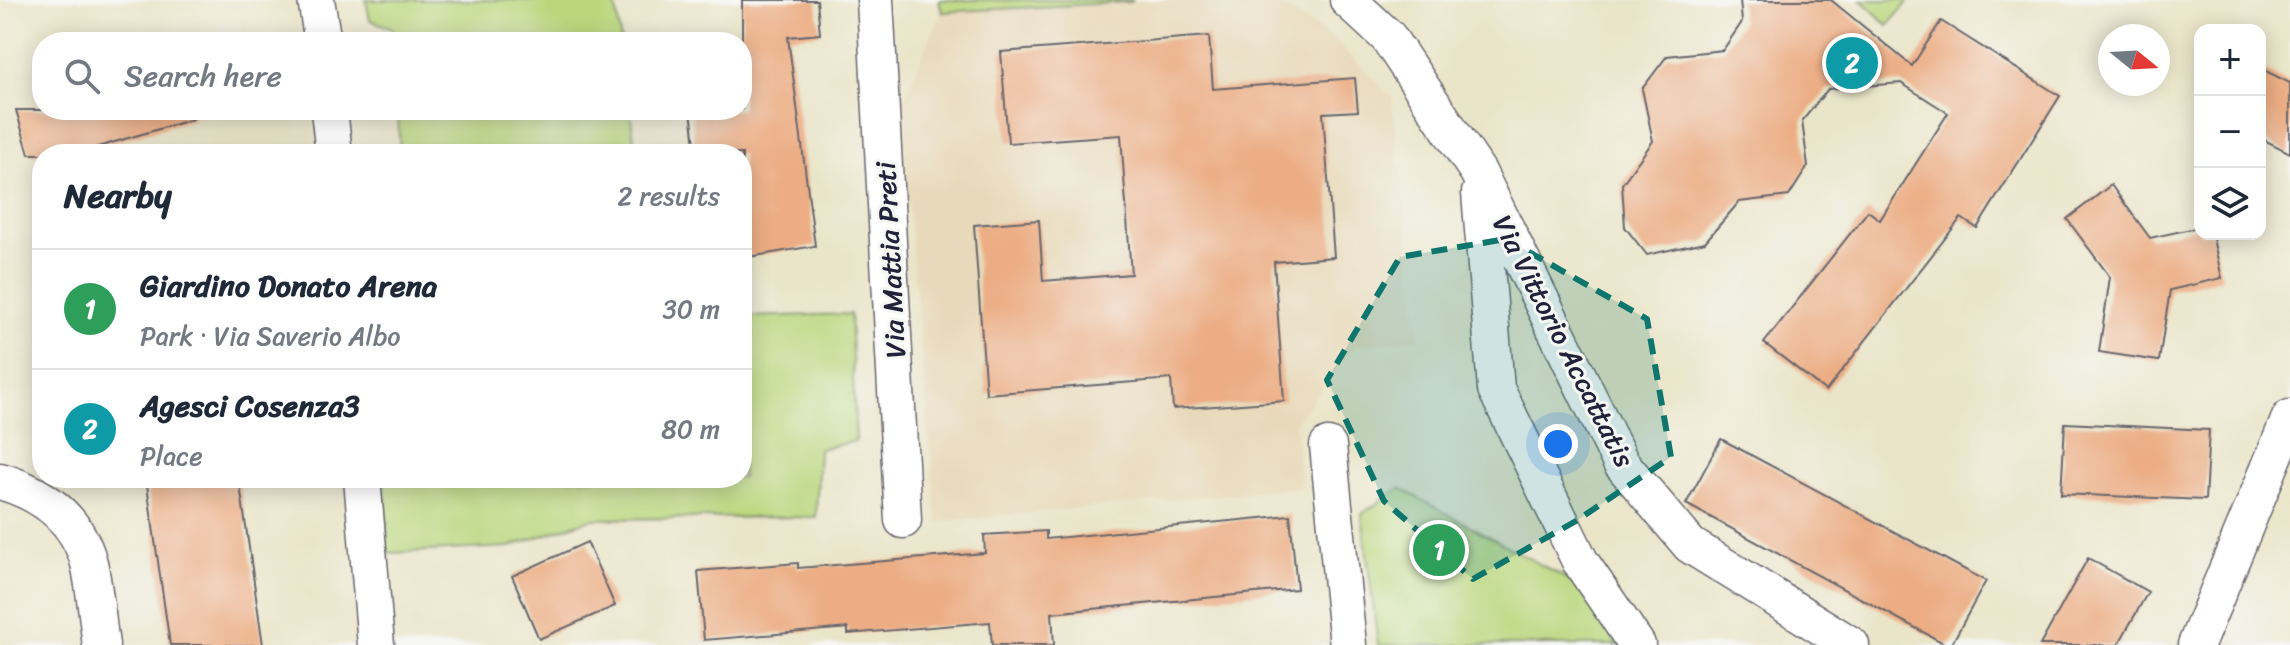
<!DOCTYPE html>
<meta charset="utf-8">
<style>
body{margin:0;font-family:Sriracha,sans-serif;background:#f2f2f3;color:#1f2937}
.controls{position:absolute;right:24px;top:24px;display:grid;overflow:hidden;border-radius:16px;box-shadow:0 4px 20px #0003}
.controls button{width:72px;height:72px;display:grid;place-items:center;padding:0;border:0;border-bottom:2px solid #e0e1e3;background:#fff;color:#1f2937;font:40px sans-serif}
.compass{position:absolute;left:2098px;top:24px;width:72px;height:72px;border-radius:50%;background:#fff;box-shadow:0 4px 20px #0003;rotate:108deg}
.you{position:absolute;left:1558px;top:444px;width:28px;height:28px;margin:-20px;border:6px solid #fff;border-radius:50%;background:#1a73e8;box-shadow:0 0 0 12px #1a73e833}
.badge{display:grid;place-items:center;width:52px;height:52px;border-radius:50%;background:#7c3aed;color:#fff;font-size:26px;font-weight:700}
.pin{position:absolute;translate:-50% -50%;border:4px solid #fff;box-shadow:0 2px 8px #0006}
.list{margin:0;padding:0;list-style:none}
h2{display:flex;justify-content:space-between;align-items:center;height:104px;margin:0;padding:0 32px;font-size:34px}
h2 small{font-size:26px;font-weight:400;color:#747a83}
.list li{display:grid;grid-template-columns:52px 1fr auto;gap:24px;align-items:center;box-sizing:border-box;height:120px;padding:0 32px;border-top:2px solid #e0e1e3}
.list b{display:block;font-size:30px;white-space:nowrap}
.list p{margin:0;font-size:26px;white-space:nowrap;color:#747a83}
.list em{font-size:26px;font-style:normal;color:#747a83}
.icon{flex:none;width:44px;height:44px;fill:none;stroke:currentColor;stroke-width:2;stroke-linecap:round;stroke-linejoin:round}
.map{position:relative;flex:none;width:2290px;height:645px;overflow:hidden}
.search{position:absolute;background:#fff;box-shadow:0 4px 20px #0003;left:32px;top:32px;width:720px;height:88px;display:flex;align-items:center;gap:20px;box-sizing:border-box;padding:0 28px;border-radius:32px;color:#747a83;font-size:30px}
.panel{position:absolute;background:#fff;box-shadow:0 4px 20px #0003;left:32px;top:144px;width:720px;height:344px;border-radius:32px}
.map>svg:first-child{display:block}
.built{fill:#e8d9ba}
.green{fill:#bad77d;stroke:#6e7c5c;stroke-width:2}
.building{fill:#ecad84}
.lines{fill:none;stroke-linecap:round;stroke-linejoin:round}
.minor-casing{stroke:#68666d;stroke-width:39}
.minor{stroke:#fff;stroke-width:36}
.marked{fill:#0f766e;fill-opacity:0.2;stroke:#0f766e;stroke-width:6;stroke-dasharray:16 10;stroke-linejoin:round}
.labels{text-anchor:middle;stroke-width:6;stroke-linejoin:round;paint-order:stroke}
.street-label{font-size:28px;fill:#22223b;stroke:#f6f6f2}
</style>
<div class="map">
<svg width="2290" height="645" viewBox="0 0 2290 645">
<rect width="100%" height="100%" fill="#f6f6f2"/>
<filter id="ink" filterUnits="userSpaceOnUse"><feTurbulence type="fractalNoise" baseFrequency=".0125" numOctaves="2"/><feDisplacementMap in="SourceGraphic" scale="16" xChannelSelector="R" yChannelSelector="G"/><feConvolveMatrix kernelMatrix="1 2 1 2 8 2 1 2 1" color-interpolation-filters="sRGB"/></filter>
<filter id="wash" filterUnits="userSpaceOnUse"><feTurbulence type="fractalNoise" baseFrequency=".006" numOctaves="4" result="noise"/><feDisplacementMap in="SourceGraphic" scale="32" xChannelSelector="R" yChannelSelector="G"/><feGaussianBlur stdDeviation="1.8" result="paint"/><feColorMatrix in="noise" values="0 0 0 0 0 0 0 0 0 0 0 0 0 0 0 0 0 1.4 0 .05"/><feComposite in="paint" operator="in"/></filter>
<g filter="url(#wash)">
<rect width="100%" height="100%" fill="#eae5c9"/>
<!-- built -->
<path class="built" d="M1161,0h111l57,35 63,62 28,242 -65,7 -60,77 6,64 -364,35 -38,-413 43,-97z"/>
<!-- green -->
<path class="green" d="M366,0h249l6,42h-227l-1,-14 -23,-8z
M939,0h193l-1,2 -189,10z
M1861,0h49l-22,25z
M398,110h232l6,44h-236z
M850,314l6,127 -37,8 -3,68 -225,2 -82,28 -121,6 -4,-75h358v-161z
M1400,488l178,97 40,60h-240l-16,-131z"/>
<g id="blocks">
<!-- building -->
<path class="building" d="M742,0h75l3,34 -32,3 27,209 -73,12v-104h-46l-5,-44h51z
M1740,0h91l81,66 29,-45 119,75 -83,132 -16,-10 -135,173 -62,-48 104,-132 12,9 68,-107 -47,-30 -73,6 -26,32 6,45 -19,30 -50,6 -34,40 -58,13 -22,-28 -3,-43 31,-43 -11,-52 25,-33 56,-6 19,-28z
M1209,36l4,53 142,-11 3,33 -35,2 11,144 -60,5 10,139 -111,8 -2,-30 -185,15 -12,-169 65,-5 4,61 88,-7 -10,-139 -113,8 -7,-91z
M2260,68l30,15v70l-30,-15z
M16,110h175l2,9 -119,35h-45z
M2111,185l39,53 50,-11v7h12l10,44 -52,12 -11,71 -60,-9 11,-75 -43,-58z
M2065,423l144,7 -4,70 -144,-6z
M1721,439l265,142 -35,64h-4l-261,-141z
M146,478h93l24,167h-93z
M1290,515l7,74 -245,24 2,32h-62l-2,-23 -142,12v-6l-144,12 -6,-69 100,-8v5l187,-15 -1,-18 62,-4v8z
M587,542l28,64 -76,33 -27,-63z
M2088,558l60,34 -30,53h-78z"/>
</g>
</g>
<g filter="url(#ink)">
<use href="#blocks" fill-opacity="0" stroke="#68666d" stroke-width="2"/>
<g class="lines">
<!-- minor casing -->
<g class="minor-casing">
<path id="minor" d="M316,0l7,42
M875,0l28,520
M1348,0l40,37 90,135 143,291 69,82 161,100
M329,110l5,44
M1480,193l16,196 84,172 57,84
M1328,446l20,199
M362,478l14,167
M0,481c42,12 77,37 89,82 6,26 8,55 12,82
M2196,645l94,-227"/>
</g>
<!-- minor -->
<use href="#minor" class="minor"/>
</g>
</g>
<!-- marked area -->
<path class="marked" d="M1506,239l141,80 24,138 -95,64 -103,58 -89,-78 -57,-121 73,-123z"/>
<g class="labels">
<!-- street labels -->
<g class="street-label">
<text transform="translate(890 260) rotate(-93)" y="10">Via Mattia Preti</text>
<text transform="translate(1564 341) rotate(63)" y="10">Via Vittorio Accattatis</text>
</g>
</g>
</svg>
<div class="controls">
<button>+</button>
<button>−</button>
<button><svg class="icon" aria-label="layers" viewBox="0 0 24 24"><path d="M12 4l9 5-9 5-9-5zM3 14l9 5 9-5"/></svg></button>
</div>
<svg class="compass" viewBox="-18 -18 36 36"><path d="M0-13l5 13h-10z" fill="#e53935"/><path d="M0 13l5-13h-10z" fill="#747a83"/></svg>
<div class="you"></div>
<div class="pin badge" style="left:1439px;top:550px;background:#2e9e5b">1</div>
<div class="pin badge" style="left:1852px;top:63px;background:#0f9aa8">2</div>
<div class="search"><svg class="icon" aria-label="search" viewBox="0 0 24 24"><circle cx="10" cy="10" r="6"/><path d="M15 15l6 6"/></svg>Search here</div>
<section class="panel">
<h2>Nearby<small>2 results</small></h2>
<ul class="list">
<li><span class="badge" style="background:#2e9e5b">1</span><div><b>Giardino Donato Arena</b><p>Park · Via Saverio Albo</p></div><em>30 m</em></li>
<li><span class="badge" style="background:#0f9aa8">2</span><div><b>Agesci Cosenza3</b><p>Place</p></div><em>80 m</em></li>
</ul>
</section>
</div>
